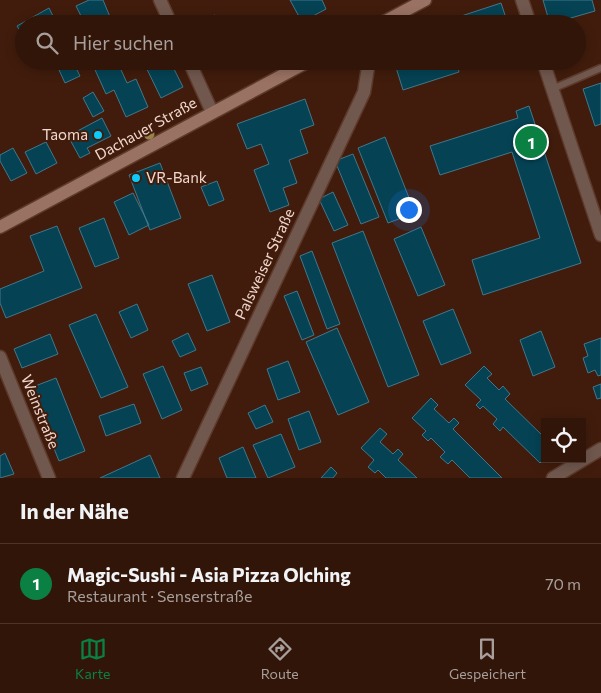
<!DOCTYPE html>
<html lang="de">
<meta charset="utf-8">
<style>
body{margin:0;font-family:Commissioner,sans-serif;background:#3d2217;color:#f1f3f6}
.controls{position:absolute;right:15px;bottom:15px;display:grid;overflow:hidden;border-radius:0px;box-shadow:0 2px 12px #0003}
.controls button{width:45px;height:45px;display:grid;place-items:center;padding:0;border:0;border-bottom:1px solid #4c342a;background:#311509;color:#f1f3f6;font:25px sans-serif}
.you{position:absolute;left:408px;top:209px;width:18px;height:18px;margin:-12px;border:4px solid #fff;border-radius:50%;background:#1a73e8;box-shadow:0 0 0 8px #1a73e833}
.badge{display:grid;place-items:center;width:32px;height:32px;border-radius:50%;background:#0b8043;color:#fff;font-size:16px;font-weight:700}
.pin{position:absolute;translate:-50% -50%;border:2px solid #fff;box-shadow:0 1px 5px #0006}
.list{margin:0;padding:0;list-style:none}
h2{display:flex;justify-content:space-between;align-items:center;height:65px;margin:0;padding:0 20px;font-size:21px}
h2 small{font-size:16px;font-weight:400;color:#a89f9c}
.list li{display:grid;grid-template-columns:32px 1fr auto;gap:15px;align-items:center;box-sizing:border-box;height:80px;padding:0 20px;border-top:1px solid #4c342a}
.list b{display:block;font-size:19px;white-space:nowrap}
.list p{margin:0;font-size:16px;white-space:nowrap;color:#a89f9c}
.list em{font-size:16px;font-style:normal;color:#a89f9c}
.icon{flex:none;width:28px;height:28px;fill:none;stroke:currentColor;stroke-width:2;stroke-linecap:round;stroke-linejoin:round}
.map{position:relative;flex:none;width:601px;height:478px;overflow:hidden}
.search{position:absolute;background:#311509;box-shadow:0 2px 12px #0003;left:15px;right:15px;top:15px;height:55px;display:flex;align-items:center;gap:12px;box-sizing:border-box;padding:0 18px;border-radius:28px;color:#a89f9c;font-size:19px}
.sheet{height:145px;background:#311509}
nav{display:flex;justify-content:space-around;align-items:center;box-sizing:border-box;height:70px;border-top:1px solid #4c342a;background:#311509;font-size:14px;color:#a89f9c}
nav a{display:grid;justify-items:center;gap:2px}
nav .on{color:#0b8043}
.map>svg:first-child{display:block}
.building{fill:#054354;stroke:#42778a}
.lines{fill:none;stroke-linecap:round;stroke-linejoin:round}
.lane-casing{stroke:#5d3a2b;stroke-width:9}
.street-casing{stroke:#5d3a2b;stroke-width:15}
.secondary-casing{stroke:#5d3a2b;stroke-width:15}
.lane{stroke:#71584e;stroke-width:6}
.street{stroke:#71584e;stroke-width:12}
.secondary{stroke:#9a7263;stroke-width:12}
.tree{fill:#978249}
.poi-dot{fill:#0dcafa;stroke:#411c0c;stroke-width:2}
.labels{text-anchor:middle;stroke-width:4;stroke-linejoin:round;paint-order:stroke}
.street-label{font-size:15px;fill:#f1d7cd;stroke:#411c0c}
.poi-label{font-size:15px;fill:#f1d7cd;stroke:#411c0c;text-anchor:end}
</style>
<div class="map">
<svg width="601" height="478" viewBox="0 0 601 478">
<rect width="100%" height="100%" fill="#411c0c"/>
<!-- building -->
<path class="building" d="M89,0h14l10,24h-28l-9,-18z
M290,0h32l4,9 -24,13z
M543,0h49l3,11 -45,13z
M501,3l7,21 -68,-1z
M49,8l8,16h-33v14l-7,-12z
M215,15l4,9h-25v-1z
M267,16l4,8h-18z
M91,61h26l10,22 9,-4 12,28 -22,10 -12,-27 -8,4z
M143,61h27l13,26 -22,11z
M394,61h62l3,11 -56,18z
M73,62l7,14 -15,7 -6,-13z
M601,83v41l-6,2 -12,-37z
M93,92l11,19 -11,6 -10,-19z
M305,99l9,26 -14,5 8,23 -19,7 8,23 -14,5 6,17 -19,7 -16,-42 15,-6 -8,-20 -14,5 -10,-25z
M529,106l52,157 -98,32 -11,-35 68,-22 -28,-86 -72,23 -10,-29 88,-28 -2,-7z
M102,118l9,18 -24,12 3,5 -10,5 -12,-22z
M385,137l30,76 -27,10 -30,-75z
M46,142l11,21 -21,11 -11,-22z
M13,148l14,25 -16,8 -11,-20v-6z
M353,154l26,63 -18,7 -26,-63z
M160,163l21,55 -31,12 -21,-55z
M217,181l7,19 -15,6 -8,-19z
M333,192l15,33 -14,6 -15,-32z
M133,193l16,32 -20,10 -15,-33z
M104,218l15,40 -24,9 -16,-39z
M57,226l25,62 -76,30 -6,-15v-14l44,-18 -14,-35z
M421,227l24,58 -27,11 -24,-57z
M363,231l56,144 -31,12 -56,-144z
M312,251l28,73 -13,5 -27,-73z
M212,275l18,47 -23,9 -19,-47z
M297,291l17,44 -12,5 -18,-44z
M137,304l11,26 -17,8 -12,-26z
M453,309l18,44 -30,12 -18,-44z
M96,314l32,73 -27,11 -32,-73z
M337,328l32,74 -31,13 -32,-73z
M541,331l14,36 -22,9 -13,-36z
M188,333l8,17 -16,7 -8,-16z
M50,334l8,20 -36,14 -8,-19z
M601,338v37l-3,1 -3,-6 -7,3 -5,-15 5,-2 -4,-12z
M288,361l12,31 -22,8 -11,-31z
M163,366l19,44 -20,9 -19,-45z
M484,366l8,8 -5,4 12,12 4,-4 7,8 -5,5 40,39v20l-5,5 -37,-36 -3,4 -7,-7 4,-5 -14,-13 -3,3 -4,-4 5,-5 -16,-15z
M201,367l7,17 -17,7 -7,-18z
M56,378l29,73 -26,10 -29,-73z
M601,384v14l-4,1 -4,-12z
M431,398l7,7 -4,4 15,14 5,-5 5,5 -6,6 49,49h-32l-18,-18 -4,4 -8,-7 5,-5 -14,-14 -3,3 -6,-6 4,-4 -14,-13z
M134,404l7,19 -35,13 -7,-20z
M265,405l8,17 -17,7 -8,-16z
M309,411l12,31 -22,8 -11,-31z
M380,428l7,6 -7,8 13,12 5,-5 5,5 -5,6 19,18h-31l-8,-8 -3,3 -7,-6 6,-7 -13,-12z
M281,434l14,33 -27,11 -15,-33z
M243,447l13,31h-29l-8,-20z
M5,453l9,21 -14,4v-22z
M150,455l10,23h-60z
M331,467l6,6 -4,5h-12z"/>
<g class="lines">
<!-- lane casing -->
<g class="lane-casing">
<path id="lane" d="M552,89l49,-21"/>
</g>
<!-- street casing -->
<g class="street-casing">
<path id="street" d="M160,0l11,24
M522,0l8,24
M189,61l23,51
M543,61l58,174
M0,357l49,121
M183,478l181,-386 5,-31
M553,478l48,-29"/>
</g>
<!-- secondary casing -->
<g class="secondary-casing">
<path id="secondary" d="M380,24l45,-24
M0,227l309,-166"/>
</g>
<!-- lane -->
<use href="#lane" class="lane"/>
<!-- street -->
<use href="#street" class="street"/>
<!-- secondary -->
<use href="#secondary" class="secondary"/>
</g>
<!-- trees -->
<circle class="tree" cx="149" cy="134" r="5.5"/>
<!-- markers -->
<g class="poi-dot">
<circle cx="98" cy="135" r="5"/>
<circle cx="136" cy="178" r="5"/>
</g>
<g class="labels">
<!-- street labels -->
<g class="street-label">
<text transform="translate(146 129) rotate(-29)" y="5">Dachauer Straße</text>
<text transform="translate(265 264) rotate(-65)" y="5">Palsweiser Straße</text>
<text transform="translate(40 412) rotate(68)" y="5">Weinstraße</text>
</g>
<!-- poi labels -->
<g class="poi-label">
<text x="88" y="140">Taoma</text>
<text x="146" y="183" text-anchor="start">VR-Bank</text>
</g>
</g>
</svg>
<div class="controls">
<button><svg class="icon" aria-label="locate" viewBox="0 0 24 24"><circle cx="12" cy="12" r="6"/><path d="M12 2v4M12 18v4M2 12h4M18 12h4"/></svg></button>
</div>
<div class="you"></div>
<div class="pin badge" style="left:531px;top:142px">1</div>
<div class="search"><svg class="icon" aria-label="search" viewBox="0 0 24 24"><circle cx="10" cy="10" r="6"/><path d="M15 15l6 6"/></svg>Hier suchen</div>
</div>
<section class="sheet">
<h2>In der Nähe<small></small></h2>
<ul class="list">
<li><span class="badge">1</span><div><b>Magic-Sushi - Asia Pizza Olching</b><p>Restaurant · Senserstraße</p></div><em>70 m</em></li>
</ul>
</section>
<nav>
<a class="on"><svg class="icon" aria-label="map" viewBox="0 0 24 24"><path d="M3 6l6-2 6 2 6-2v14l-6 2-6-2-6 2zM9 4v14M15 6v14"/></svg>Karte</a>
<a><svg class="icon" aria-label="directions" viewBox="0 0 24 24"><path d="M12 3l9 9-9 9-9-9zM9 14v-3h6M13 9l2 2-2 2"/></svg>Route</a>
<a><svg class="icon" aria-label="saved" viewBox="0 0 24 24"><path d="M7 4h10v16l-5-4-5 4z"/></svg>Gespeichert</a>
</nav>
